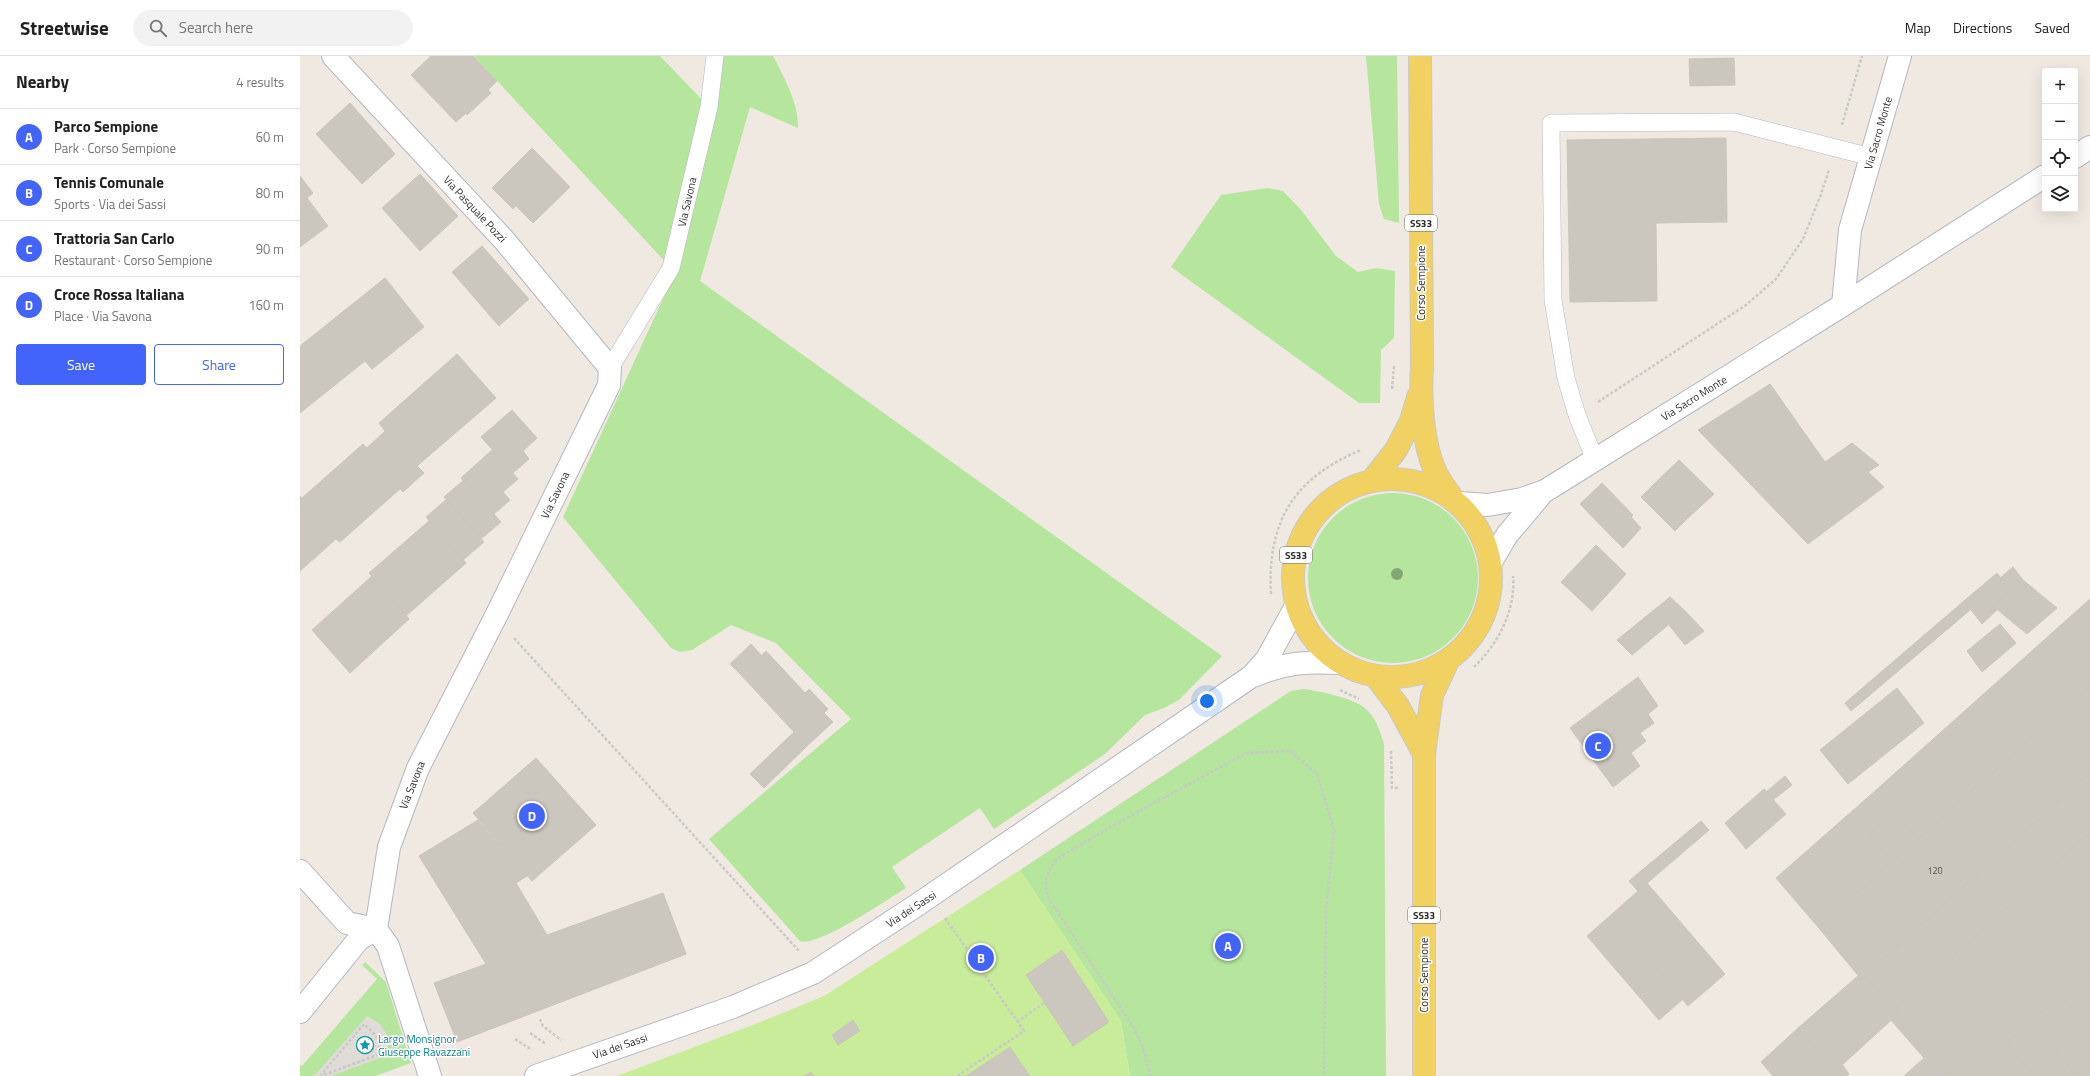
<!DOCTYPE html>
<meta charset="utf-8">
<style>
body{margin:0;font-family:"Titillium Web",sans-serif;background:#f2f2f2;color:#202124}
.controls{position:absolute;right:12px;top:12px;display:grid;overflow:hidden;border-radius:4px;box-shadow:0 4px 16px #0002}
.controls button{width:36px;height:36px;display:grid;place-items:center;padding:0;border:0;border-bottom:1px solid #e0e0e0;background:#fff;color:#202124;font:20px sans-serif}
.you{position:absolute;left:907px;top:645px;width:14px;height:14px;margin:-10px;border:3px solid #fff;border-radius:50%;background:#1a73e8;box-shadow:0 0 0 6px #1a73e833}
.badge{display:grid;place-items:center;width:26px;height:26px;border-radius:50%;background:#4264fb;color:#fff;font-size:13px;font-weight:700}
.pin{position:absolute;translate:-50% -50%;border:2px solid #fff;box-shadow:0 1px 4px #0006}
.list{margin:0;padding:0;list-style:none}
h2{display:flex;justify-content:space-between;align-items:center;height:52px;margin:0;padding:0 16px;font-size:17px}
h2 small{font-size:13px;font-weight:400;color:#757577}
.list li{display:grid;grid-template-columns:26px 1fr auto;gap:12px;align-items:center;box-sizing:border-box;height:56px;padding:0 16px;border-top:1px solid #e0e0e0}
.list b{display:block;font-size:15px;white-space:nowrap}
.list p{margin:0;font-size:13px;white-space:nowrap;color:#757577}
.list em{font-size:13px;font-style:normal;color:#757577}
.actions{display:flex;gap:8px;padding:12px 16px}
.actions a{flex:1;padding:9px 0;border:1px solid #4264fb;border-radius:4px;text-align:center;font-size:14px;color:#4264fb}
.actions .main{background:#4264fb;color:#fff}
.icon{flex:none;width:22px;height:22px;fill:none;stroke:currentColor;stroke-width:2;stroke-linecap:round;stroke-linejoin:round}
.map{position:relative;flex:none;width:1790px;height:1020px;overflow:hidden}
header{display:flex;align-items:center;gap:24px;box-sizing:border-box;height:56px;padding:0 20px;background:#fff;border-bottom:1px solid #e0e0e0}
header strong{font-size:19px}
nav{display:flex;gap:22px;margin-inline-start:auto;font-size:14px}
.search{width:280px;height:36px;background:#f2f2f2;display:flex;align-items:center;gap:10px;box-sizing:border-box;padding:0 14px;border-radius:22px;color:#757577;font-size:15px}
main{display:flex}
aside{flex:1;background:#fff}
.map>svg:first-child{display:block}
.green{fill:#b6e59e}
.pitch{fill:#c9ec9a}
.plaza{fill:#dfdcd8}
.building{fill:#cbc7bf;stroke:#cbc5ba}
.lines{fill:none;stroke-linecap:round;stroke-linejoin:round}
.service-casing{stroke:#b4b7c1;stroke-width:18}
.minor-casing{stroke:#b4b7c1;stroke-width:24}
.primary-casing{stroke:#c9c9c9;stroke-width:24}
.path{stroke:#c9c9c9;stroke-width:2.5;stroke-dasharray:3 2;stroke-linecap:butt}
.service{stroke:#fff;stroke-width:17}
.minor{stroke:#fff;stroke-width:22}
.primary{stroke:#f2d163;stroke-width:22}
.tree{fill:#84a574}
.labels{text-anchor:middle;stroke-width:3;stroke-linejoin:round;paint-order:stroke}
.number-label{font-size:9px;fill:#555452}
.shield{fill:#fff;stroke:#6d6d6d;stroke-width:1}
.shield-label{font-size:10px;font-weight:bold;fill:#2e2e2e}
.street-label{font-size:11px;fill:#2e2e2e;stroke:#fff}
.culture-label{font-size:11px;fill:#0d838f;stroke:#fff;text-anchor:start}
</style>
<header>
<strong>Streetwise</strong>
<div class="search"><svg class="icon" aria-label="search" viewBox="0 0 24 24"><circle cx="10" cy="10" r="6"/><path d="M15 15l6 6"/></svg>Search here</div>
<nav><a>Map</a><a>Directions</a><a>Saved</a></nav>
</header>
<main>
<aside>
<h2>Nearby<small>4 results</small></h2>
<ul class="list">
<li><span class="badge">A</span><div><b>Parco Sempione</b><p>Park · Corso Sempione</p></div><em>60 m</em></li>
<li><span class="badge">B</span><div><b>Tennis Comunale</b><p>Sports · Via dei Sassi</p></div><em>80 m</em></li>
<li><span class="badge">C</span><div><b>Trattoria San Carlo</b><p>Restaurant · Corso Sempione</p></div><em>90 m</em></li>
<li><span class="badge">D</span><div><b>Croce Rossa Italiana</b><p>Place · Via Savona</p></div><em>160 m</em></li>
</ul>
<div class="actions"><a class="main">Save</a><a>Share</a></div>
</aside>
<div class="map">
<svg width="1790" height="1020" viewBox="0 0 1790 1020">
<rect width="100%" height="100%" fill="#efe9e1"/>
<!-- green -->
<path class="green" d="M174,0h186l49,51 -38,161z
M422,0h51c11,21 26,48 25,72l-48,-21 -50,174 522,375 -43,44 -15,8 -19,7 -40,39 -111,75 -14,-21 -88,59 14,21c-18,11 -89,60 -106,53l-91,-102 142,-120 -75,-76 -45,-18 -39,25 -12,2 -9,-4 -108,-131 115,-251z
M1066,0h31l2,167 -15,-4 -5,-15z
M968,132l15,3 18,19 35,46 22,16 18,-4 19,3 -1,67 -13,12 -1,53h-21l-188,-136 50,-72z
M1008 522a85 85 0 1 1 170 0a85 85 0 1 1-170 0Z
M1004,633c15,2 50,9 62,20 10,9 14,22 18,35l2,332h-256l-9,-55 -101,-151 271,-179z
M65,906l21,20 25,81 -36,13h-75v-11l2,1 75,-87 -15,-14z"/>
<!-- pitch -->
<path class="pitch" d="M720,814l101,151 9,55h-513l141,-53 66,-27z"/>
<!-- plaza -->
<path class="plaza" d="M67,960l13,8 6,9 3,8 -4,15 -54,20h-19l4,-2z"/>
<!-- building -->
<path class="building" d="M131,0h42l24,25 -9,9 3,3 -24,22 -1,-2 -10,9 -45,-47z
M1434,2l1,27 -45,1 -1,-27z
M50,47l45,51 -33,30 -46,-50z
M1426,82l1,84 -71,1 1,78 -87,1 -3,-162z
M232,92l38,39 -37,36 -17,-17 -3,3 -21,-21z
M120,118l38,42 -38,35 -38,-43z
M0,120l13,17 -6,5 21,28 -28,21z
M182,190l47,53 -30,27 -47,-54z
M85,222l39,49 -52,42 -7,-8 -65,52v-67z
M157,298l39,44 -79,68 7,7 -21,19 -3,-3 -60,53 -4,-3 -36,32v-75l2,2 61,-54 4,4 18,-17 -6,-8z
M1470,328l55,78 27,-19 27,22 -11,7 16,15 -76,57 -110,-114z
M212,354l25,28 -14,13 6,8 -16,14 -32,-36z
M192,394l26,29 -15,13 7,8 -16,14 -33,-36z
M1379,404l35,34 -25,23 -34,-34z
M164,424l37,42 -20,17 -37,-42z
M1302,427l31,32 -21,22 -32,-33z
M1355,427l34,34 -14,14 -34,-34z
M147,443l37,43 -21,18 -37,-43z
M1331,461l10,11 -18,20 -11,-11z
M129,465l37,42 -60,53 -37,-43z
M1296,489l30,29 -34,37 -31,-29z
M1713,511l10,13 -12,11 -11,-13z
M1697,517l14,18 -18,15 4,4 -15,14 -18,-23z
M72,520l37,43 -59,54 -38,-43z
M1723,524l34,28 -30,26 -34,-28z
M1370,541l15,14 -53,44 -15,-15z
M1790,543v87l-172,153 -43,-48z
M1664,545l6,9 -119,101 -6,-8z
M1385,555l19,20 -19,14 -16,-20z
M1700,568l16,19 -34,29 -15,-21z
M451,588l10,11 -20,20 -11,-11z
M466,595l39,42 4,-4 19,20 -4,4 9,9 -26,24 -66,-71z
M1338,621l20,29 -10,8 6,9 -14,10 6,8 -15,12 9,13 -27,21 -43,-59z
M1790,630v87l-229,206 -43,-52z
M1597,632l27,35 -76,61 -28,-34z
M494,676l13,14 -43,42 -14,-14z
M236,702l60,67 -64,56 -59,-68z
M1790,717v59l-196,178 -29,-35z
M1485,720l7,9 -19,15 -7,-8z
M1464,733l22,25 -40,35 -21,-26z
M1575,735l19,22 -25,21 24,28 -75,65 -42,-49z
M1594,757l24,26 -25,23 -24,-28z
M178,764l49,56 -11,7 31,52 116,-42 23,61 -229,88 -23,-59 52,-19 -67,-108z
M1401,765l8,9 -71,61 -9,-10z
M1790,776v139l-84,72 29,33h-84l-21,-24 -6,6 -33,-38 7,-6 -4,-4z
M1347,827l78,91 -37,32 -77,-91z
M1311,859l72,84 -24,21 -72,-84z
M762,894l47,72 -36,24 -47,-71z
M1790,915v105h-13l-21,-24 30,-28 -25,-28z
M1559,919l2,4 4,-4 33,39 -56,51 -3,-5 -7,7 -34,-39z
M1761,940l25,28 -30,28 21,24h-42l-29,-33z
M553,964l7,11 -22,14 -6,-10z
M1498,972l34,39 7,-7 10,14 -3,2h-73l-12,-14z
M710,991l20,29h-64z
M1630,996l21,24h-47l20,-18z
M511,1016l3,4h-10z"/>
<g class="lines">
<!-- service casing -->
<g class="service-casing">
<path id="service" d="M310,312l61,-100 38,-161 6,-51
M1295,404l-18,-45 -11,-37 -13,-78 -2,-177 183,-1 137,35"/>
</g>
<!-- minor casing -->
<g class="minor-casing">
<path id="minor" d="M33,0l171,184 106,128 -1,17 -113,231 -78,152 -29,79 -13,82
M1775,101l15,-10
M1543,249l7,-75 50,-174
M1159,447l29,2 34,-6 23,-8 298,-186 202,-129
M1191,506l16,-27 37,-44
M953,620c31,-13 53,-15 86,-13
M0,815l47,52 29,6
M76,873l12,17 42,130
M0,956l59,-73 17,-10
M236,1020l197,-69 80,-34 104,-68 335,-229 15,-17 29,-53"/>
</g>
<!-- primary casing -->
<g class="primary-casing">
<path id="primary" d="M1120,0l2,310c-2,32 0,77 14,107 4,8 10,16 15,23
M993 522a99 99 0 1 1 198 0a99 99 0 1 1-198 0Z
M1073,423l23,-29 15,-29 7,-24
M1076,621l22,29 26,48
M1124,1020v-322l8,-59 16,-34"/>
</g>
<!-- path -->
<path class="path" d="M1542,69l20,-69
M1092,333l2,-23
M1298,346l148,-97 30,-26 27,-40 17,-42 9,-27
M971,538c-4,-73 23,-116 90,-144
M214,582l285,313
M1174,611c24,-23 42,-57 39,-91
M1040,634l19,9
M1091,695l1,37h6
M645,862l79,113 -67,45
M240,963l3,7 18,14
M717,966l27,-19
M230,977l16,11
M215,983l17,11
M20,1020l44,-52c11,10 16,15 16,30l-59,22
M851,1020l-9,-31 -8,-17 -85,-129c-6,-16 -3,-26 8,-40l57,-34 132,-72 44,-2 27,23 17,56 -8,81 -2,165"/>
<!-- service -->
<use href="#service" class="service"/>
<!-- minor -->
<use href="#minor" class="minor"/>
<!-- primary -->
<use href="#primary" class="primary"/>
</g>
<!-- trees -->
<circle class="tree" cx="1097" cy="518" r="6"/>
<!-- icons -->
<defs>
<g id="sight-ring" transform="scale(0.9)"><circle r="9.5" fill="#fff" stroke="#0f9aa8" stroke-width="1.5"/><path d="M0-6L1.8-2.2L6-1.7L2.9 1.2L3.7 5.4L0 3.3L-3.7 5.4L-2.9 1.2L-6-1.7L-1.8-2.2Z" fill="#0f9aa8"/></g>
</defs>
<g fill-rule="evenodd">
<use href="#sight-ring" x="65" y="989"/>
</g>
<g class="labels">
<!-- number labels -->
<g class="number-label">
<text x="1635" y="818">120</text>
</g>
<!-- shield labels -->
<g class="shield">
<rect x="1105" y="159" width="32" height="16" rx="3"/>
<rect x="980" y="491" width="32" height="16" rx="3"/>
<rect x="1108" y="851" width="32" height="16" rx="3"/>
</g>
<g class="shield-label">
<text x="1121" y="171">SS33</text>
<text x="996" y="503">SS33</text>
<text x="1124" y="863">SS33</text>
</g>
<!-- street labels -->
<g class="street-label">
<text transform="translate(1578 77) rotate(-74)" y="4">Via Sacro Monte</text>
<text transform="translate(387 146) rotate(-77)" y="4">Via Savona</text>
<text transform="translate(175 153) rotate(47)" y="4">Via Pasquale Pozzi</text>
<text transform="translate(1121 227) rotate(-90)" y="4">Corso Sempione</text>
<text transform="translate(1394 342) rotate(-32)" y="4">Via Sacro Monte</text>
<text transform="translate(255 439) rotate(-64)" y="4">Via Savona</text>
<text transform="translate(112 729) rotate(-68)" y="4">Via Savona</text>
<text transform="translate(611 853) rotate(-33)" y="4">Via dei Sassi</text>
<text transform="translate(1124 919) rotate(-90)" y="4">Corso Sempione</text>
<text transform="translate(320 990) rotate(-19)" y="4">Via dei Sassi</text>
</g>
<!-- culture labels -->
<g class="culture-label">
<text x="78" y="987">Largo Monsignor<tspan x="78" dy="13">Giuseppe Ravazzani</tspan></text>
</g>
</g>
</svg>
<div class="controls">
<button>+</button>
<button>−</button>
<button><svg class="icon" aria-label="locate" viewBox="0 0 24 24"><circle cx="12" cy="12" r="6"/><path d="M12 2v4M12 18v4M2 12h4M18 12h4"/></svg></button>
<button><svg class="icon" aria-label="layers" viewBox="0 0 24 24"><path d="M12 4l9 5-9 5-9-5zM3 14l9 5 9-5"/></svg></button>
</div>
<div class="you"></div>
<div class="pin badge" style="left:928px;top:890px">A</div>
<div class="pin badge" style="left:681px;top:902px">B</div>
<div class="pin badge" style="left:1298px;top:690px">C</div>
<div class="pin badge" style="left:232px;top:760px">D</div>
</div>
</main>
